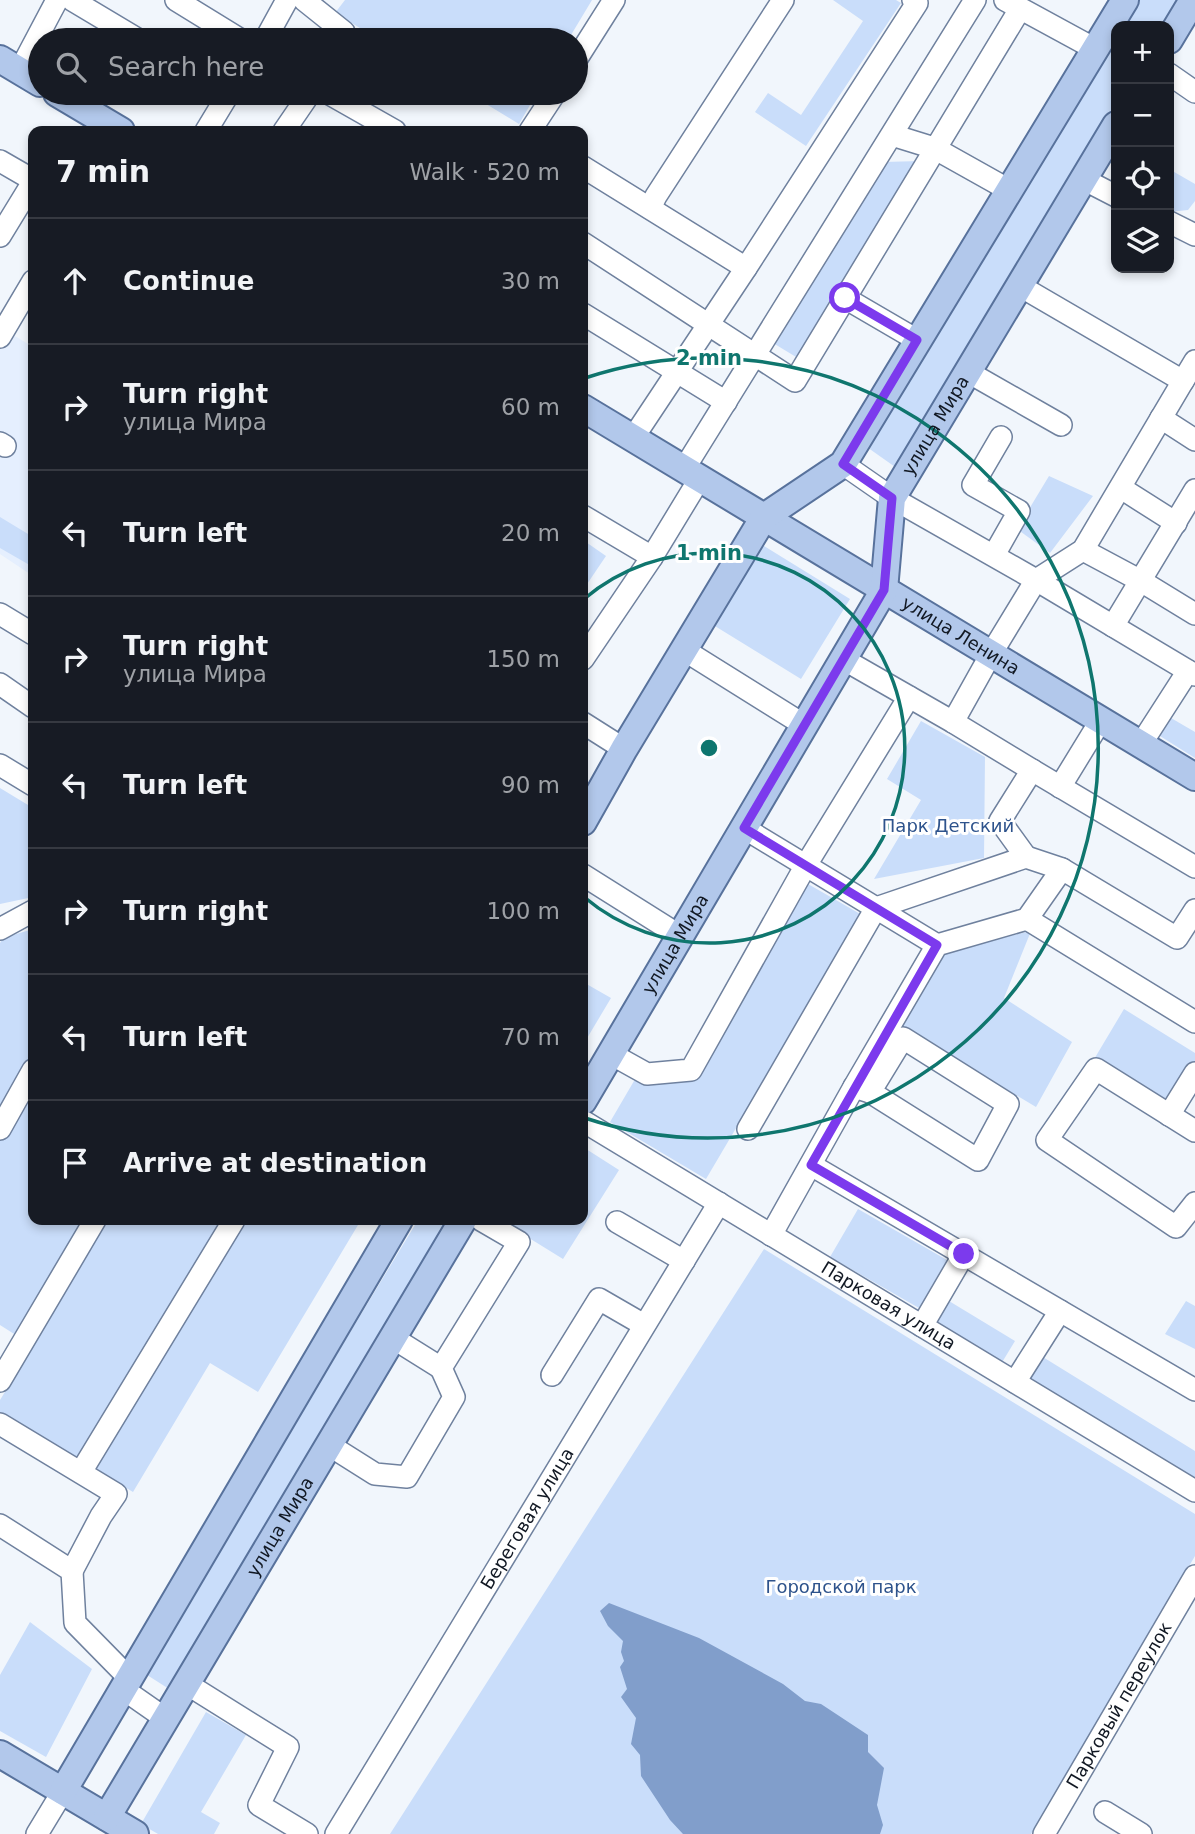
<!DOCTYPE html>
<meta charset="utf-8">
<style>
body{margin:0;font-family:"DejaVu Sans",sans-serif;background:#242831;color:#f1f3f6}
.controls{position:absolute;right:21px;top:21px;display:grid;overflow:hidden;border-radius:14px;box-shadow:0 4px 10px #0003}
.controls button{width:63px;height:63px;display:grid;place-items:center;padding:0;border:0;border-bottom:2px solid #363941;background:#171b24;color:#f1f3f6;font:35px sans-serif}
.stop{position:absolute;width:21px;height:21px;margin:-16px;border:5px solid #7c3aed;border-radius:50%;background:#fff}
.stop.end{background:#7c3aed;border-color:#fff;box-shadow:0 2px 7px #0008}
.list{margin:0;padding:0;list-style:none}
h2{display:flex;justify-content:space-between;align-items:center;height:91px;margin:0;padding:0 28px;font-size:30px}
h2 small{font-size:23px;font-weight:400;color:#9ea1a6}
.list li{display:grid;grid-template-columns:46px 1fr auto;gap:21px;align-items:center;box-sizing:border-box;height:126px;padding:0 28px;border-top:2px solid #363941}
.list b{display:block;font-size:26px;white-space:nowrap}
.list p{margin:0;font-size:23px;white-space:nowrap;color:#9ea1a6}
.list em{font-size:23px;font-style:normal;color:#9ea1a6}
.icon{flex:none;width:38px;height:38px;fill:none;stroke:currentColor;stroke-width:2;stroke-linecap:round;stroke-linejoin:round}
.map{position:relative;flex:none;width:1195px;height:1834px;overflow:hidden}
.search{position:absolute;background:#171b24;box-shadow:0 4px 10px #0003;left:28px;top:28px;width:560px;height:77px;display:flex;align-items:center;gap:18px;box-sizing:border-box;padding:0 24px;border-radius:38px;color:#9ea1a6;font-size:26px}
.panel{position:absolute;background:#171b24;box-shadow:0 4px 10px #0003;left:28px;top:126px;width:560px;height:1099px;border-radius:14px}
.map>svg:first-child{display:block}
.built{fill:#e5effe}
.green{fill:#c9ddfa}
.water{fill:#819ecb}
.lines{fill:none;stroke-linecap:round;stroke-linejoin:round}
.minor-casing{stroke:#6f819e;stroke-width:24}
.major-casing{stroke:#58729c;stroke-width:30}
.minor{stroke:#fff;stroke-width:21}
.major{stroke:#b2c8eb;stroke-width:26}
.route{stroke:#7c3aed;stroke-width:9}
.ring{fill:none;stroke:#0f766e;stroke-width:3.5}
.labels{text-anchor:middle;stroke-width:6;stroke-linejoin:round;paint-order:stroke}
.street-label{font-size:18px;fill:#111823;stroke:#fff}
.park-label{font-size:18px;fill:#2e538c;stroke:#fff}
.centre{fill:#0f766e;stroke:#fff;stroke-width:3.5}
.ring-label{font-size:21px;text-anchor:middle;font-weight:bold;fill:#0f766e;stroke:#fff;stroke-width:6;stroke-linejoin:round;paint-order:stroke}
</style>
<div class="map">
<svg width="1195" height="1834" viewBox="0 0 1195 1834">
<rect width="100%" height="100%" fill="#f1f6fc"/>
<!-- built -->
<path class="built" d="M0,327l33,20v229l-33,-22z"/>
<!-- green -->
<path class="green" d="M345,0h247l-24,40h-188l-45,-27z
M833,0h63l5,3 -95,143 -51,-34 13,-19 33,22 62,-94z
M1138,0h46l-16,26h-46z
M1116,35v76l-218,358 -34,-24z
M468,93h69l-18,31z
M921,161l-120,199 -28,-17 110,-181z
M1169,169l26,15v17l-7,9 -19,2z
M1049,476l44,20 -43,57 -33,-24z
M0,517l33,20v30l-33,-19z
M583,540l23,16 -23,34z
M759,543l91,56 -49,80 -91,-56z
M1171,718l24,14v26l-35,-22z
M921,721l64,36 -1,101 -110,21 47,-79 -34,-21z
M0,788l33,20v89l-33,7z
M808,884l54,31 -156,264 -96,-57 24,-41 59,-5z
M33,929v291h252l5,3 2,-3h69l-103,172 -48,-29 -77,129 -133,-80v-12l33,-54 -33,-21v-382l3,-5z
M1031,931l-27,67 68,44 -36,65 -141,-84 43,-70z
M583,982l28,16 -28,47z
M1124,1009l71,44v10l-27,44 -75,-46z
M583,1147l36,23 -56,89 -63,-39h83z
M858,1209l89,51 -28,48 -89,-51z
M418,1220h34l-283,469 -25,-16z
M764,1249l431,265v42l-164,278h-641z
M949,1301l66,40 -14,23 -66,-39z
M1186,1301l9,5v43l-30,-15z
M1038,1354l157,97v31l-170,-106z
M30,1622l62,47 -46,88 -46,-26v-56z
M206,1712l40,23 -45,77 19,11 -6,11h-56l-17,-10z"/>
<!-- water -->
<path class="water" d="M609,1603l90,35 84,46 22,17 16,3 47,31v17l16,16 -7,37 6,20 -3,9h-197l-13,-14 -29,-44 -1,-21 -9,-11 5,-26 -15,-21 6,-8 -7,-22 4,-6 -3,-9 2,-11 -15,-15 -8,-15z"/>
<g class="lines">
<!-- minor casing -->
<g class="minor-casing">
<g id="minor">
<path d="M72,0l67,40"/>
<path d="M176,0l65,40"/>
<path d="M304,0l40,32 -4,8"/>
<path d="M1005,0l90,49"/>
<path d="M265,40l22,-40"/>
<path d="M576,60l38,-60"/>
<path d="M20,70l37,-70"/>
<path d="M1169,74l26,18"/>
<path d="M328,93l67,38"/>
<path d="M206,131l23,-38"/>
<path d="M284,131l26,-38"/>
<path d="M530,131l25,-38"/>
<path d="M892,135l42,13 75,42"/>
<path d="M0,161l33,19"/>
<path d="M583,167l163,101"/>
<path d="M1083,179l33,17"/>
<path d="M650,208l6,-12 127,-196"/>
<path d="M1169,222l26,13"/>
<path d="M0,236l33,-54"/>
<path d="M583,243l212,138 225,-372"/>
<path d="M1020,286l163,95 12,-20"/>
<path d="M845,298l72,42"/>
<path d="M583,314l143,88"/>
<path d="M0,337l33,-56"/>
<path d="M968,372l93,53"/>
<path d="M1161,418l34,22"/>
<path d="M633,438l113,-170 171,-265 -4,-3"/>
<path d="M0,443l5,3"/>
<path d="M843,464l49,34 144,82 159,95"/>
<path d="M684,469l291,-469"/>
<path d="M1121,488l55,35"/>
<path d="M583,516l69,41 -69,102"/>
<path d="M1083,550l58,31 54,33"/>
<path d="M994,555l25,-44 -46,-26 28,-48"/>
<path d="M652,557l48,-79"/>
<path d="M0,614l33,20"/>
<path d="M1113,626l82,-136"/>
<path d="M684,650l120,75"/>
<path d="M843,659l110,63 79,48 163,97"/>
<path d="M0,684l33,23"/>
<path d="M953,722l38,-68 45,-74 47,-30 100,-169"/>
<path d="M583,723l41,26"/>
<path d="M1141,744l47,-73"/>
<path d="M0,765l33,20"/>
<path d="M1060,787l41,-67"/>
<path d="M744,828l193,117"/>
<path d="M1026,857l-26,-36 32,-51"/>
<path d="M583,875l97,61"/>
<path d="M1027,919l168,103"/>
<path d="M0,929l33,-18"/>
<path d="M611,1054l36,20 44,-4 115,-205 103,-168"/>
<path d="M854,1087l16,5 108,68 30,-56 -105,-66 -33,54"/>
<path d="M1169,1115l26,-42"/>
<path id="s1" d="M583,1121l612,370"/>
<path d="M0,1129l33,-59"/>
<path d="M748,1129l128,-221 150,-51 36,12"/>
<path d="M1195,1131l-99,-62 -49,71 129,87 19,-24"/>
<path d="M811,1165l384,225"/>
<path d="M617,1222l67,39"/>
<path d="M771,1235l83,-148 83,-142 90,-26 35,-50 115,69 18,-28"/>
<path d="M922,1326l42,-72"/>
<path d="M393,1338l48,30"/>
<path d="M552,1375l47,-76 45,26"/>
<path d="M0,1381l95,-161"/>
<path d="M1015,1382l45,-71"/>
<path d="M0,1424l116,70 -15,22 -29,55"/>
<path d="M329,1445l46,29 32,3 47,-80 -13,-29 78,-126 -38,-22"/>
<path d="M81,1472l153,-252"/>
<path d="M0,1525l72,46 3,52 54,55"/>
<path d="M187,1684l101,63 -29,58 48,29"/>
<path d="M123,1689l43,30"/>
<path d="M1105,1812l36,22"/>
<path d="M37,1834l26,-43"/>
<path id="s2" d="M336,1834l383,-631"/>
<path id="s3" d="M1044,1834l151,-258"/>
</g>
</g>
<!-- major casing -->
<g class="major-casing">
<g id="major">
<path d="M1169,40l24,-40"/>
<path d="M0,59l40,24"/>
<path d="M57,93l64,38"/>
<path id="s4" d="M583,408l612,369"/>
<path d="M583,822l41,-73 140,-232 79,-53 282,-464"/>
<path id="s5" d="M583,1101l301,-511 8,-92 224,-373"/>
<path d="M0,1754l135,80"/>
<path d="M63,1791l336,-571"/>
<path id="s6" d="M107,1817l356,-597"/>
</g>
</g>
<!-- minor -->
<use href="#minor" class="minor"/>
<!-- major -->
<use href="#major" class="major"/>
</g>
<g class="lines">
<!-- route -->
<path class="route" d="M845,298l72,42 -74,124 49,34 -8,92 -140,238 193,117 -126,220 153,89"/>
</g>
<!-- distance rings -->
<g class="ring">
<path d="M584 599A195 195 0 1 1 584 897"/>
<path d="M585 378A390 390 0 1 1 585 1118"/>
</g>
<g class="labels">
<!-- street labels -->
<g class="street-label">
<text dy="6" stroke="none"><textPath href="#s5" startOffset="770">улица Мира</textPath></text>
<text dy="6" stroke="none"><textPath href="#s4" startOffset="441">улица Ленина</textPath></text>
<text dy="6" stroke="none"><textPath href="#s5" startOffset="182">улица Мира</textPath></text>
<text dy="6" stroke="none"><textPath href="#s1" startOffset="357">Парковая улица</textPath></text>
<text dy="6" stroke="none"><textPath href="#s2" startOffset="369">Береговая улица</textPath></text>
<text dy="6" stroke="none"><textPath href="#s6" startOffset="338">улица Мира</textPath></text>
<text dy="6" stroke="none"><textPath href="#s3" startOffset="149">Парковый переулок</textPath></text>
</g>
<!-- park labels -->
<g class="park-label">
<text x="948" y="832">Парк Детский</text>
<text x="841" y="1593">Городской парк</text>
</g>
</g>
<circle cx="709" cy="748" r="10" class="centre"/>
<g class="ring-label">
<text x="709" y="365">2 min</text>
<text x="709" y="560">1 min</text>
</g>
</svg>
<div class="controls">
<button>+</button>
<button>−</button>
<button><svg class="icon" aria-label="locate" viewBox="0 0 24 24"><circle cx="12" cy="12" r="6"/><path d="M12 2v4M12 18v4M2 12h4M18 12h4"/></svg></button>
<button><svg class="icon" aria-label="layers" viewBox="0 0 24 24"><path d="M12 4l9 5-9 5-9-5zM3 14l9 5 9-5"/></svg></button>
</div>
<div class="stop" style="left:845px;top:298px"></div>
<div class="stop end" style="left:964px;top:1254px"></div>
<div class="search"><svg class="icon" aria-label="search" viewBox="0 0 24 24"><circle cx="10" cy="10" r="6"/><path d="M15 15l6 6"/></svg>Search here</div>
<section class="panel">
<h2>7 min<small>Walk · 520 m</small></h2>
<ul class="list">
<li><svg class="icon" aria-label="ahead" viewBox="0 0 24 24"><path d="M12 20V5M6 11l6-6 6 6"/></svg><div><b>Continue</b></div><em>30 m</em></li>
<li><svg class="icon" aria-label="right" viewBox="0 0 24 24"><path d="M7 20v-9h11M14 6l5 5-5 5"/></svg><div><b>Turn right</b><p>улица Мира</p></div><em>60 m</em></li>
<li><svg class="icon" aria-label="left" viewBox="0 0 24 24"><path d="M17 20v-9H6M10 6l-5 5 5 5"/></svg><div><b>Turn left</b></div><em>20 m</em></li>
<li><svg class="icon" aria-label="right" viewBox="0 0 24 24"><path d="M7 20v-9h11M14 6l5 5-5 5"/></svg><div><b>Turn right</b><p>улица Мира</p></div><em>150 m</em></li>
<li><svg class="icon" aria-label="left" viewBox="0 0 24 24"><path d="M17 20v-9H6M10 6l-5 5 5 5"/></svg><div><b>Turn left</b></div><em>90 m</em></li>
<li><svg class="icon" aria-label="right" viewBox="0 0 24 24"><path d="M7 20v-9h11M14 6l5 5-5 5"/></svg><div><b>Turn right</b></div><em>100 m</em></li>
<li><svg class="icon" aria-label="left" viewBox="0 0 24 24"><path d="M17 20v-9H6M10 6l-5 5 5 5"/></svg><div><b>Turn left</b></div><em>70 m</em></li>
<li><svg class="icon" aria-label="arrive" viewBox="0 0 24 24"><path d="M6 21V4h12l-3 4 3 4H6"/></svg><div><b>Arrive at destination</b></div></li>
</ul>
</section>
</div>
